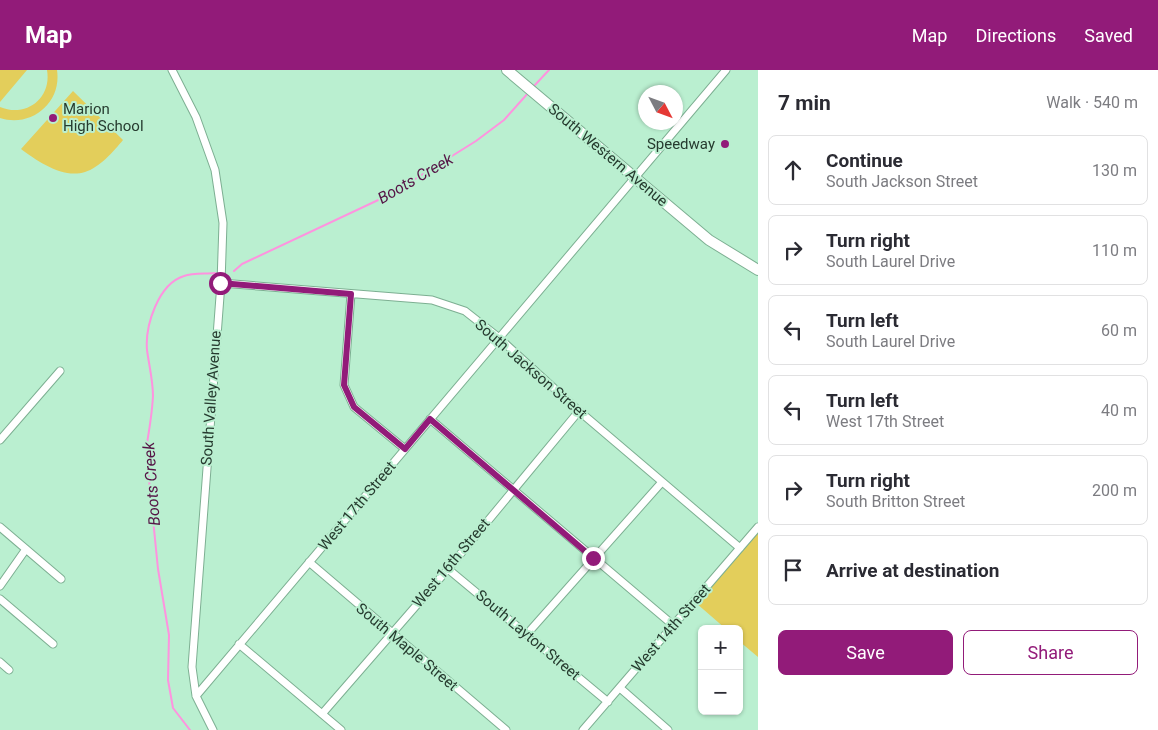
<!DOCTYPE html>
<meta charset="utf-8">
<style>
body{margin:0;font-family:Roboto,sans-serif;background:#f7f7f7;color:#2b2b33}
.controls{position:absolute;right:15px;bottom:15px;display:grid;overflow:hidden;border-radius:8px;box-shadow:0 1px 4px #0004}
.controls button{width:45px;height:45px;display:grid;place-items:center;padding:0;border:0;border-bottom:1px solid #e1e1e2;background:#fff;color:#2b2b33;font:25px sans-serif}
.compass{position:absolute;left:638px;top:15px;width:45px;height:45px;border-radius:50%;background:#fff;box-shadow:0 1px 4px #0004;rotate:131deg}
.stop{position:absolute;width:15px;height:15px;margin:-11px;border:4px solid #921b79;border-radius:50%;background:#fff}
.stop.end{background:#921b79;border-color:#fff;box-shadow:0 1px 5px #0008}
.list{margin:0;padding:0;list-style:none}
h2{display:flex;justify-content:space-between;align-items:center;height:65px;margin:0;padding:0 20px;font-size:21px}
h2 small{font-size:16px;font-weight:400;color:#7c7c81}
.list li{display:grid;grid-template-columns:32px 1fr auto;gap:15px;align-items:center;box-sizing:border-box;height:70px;margin:0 10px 10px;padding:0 10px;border:1px solid #e1e1e2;border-radius:8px}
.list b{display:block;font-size:19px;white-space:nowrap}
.list p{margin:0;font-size:16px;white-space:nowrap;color:#7c7c81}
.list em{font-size:16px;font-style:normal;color:#7c7c81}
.actions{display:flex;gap:10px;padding:15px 20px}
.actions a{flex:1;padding:11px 0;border:1px solid #921b79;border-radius:8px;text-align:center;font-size:18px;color:#921b79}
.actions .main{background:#921b79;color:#fff}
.icon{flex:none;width:28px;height:28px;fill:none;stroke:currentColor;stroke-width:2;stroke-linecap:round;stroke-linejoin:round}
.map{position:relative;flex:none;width:758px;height:660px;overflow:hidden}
header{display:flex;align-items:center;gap:30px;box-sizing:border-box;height:70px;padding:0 25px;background:#921b79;color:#fff}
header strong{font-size:24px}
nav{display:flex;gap:28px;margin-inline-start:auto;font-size:18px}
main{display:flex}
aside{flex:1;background:#fff}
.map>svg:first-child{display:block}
.green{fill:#e3ce5b}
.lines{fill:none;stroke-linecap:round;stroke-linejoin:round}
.stream{stroke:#fe93df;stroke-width:2}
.minor-casing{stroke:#7daf92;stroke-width:9}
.highway-casing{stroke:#7daf92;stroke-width:12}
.minor{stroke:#fff;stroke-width:7}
.highway{stroke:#fff;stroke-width:10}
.route{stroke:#921b79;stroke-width:6}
.poi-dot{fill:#921b79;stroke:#baefd0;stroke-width:2}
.labels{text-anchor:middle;stroke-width:4;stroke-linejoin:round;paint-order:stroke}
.poi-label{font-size:15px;fill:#263b2f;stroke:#baefd0;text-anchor:start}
.street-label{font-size:15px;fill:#263b2f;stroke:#baefd0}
.water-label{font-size:16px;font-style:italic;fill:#551546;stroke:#baefd0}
</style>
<header>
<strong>Map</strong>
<nav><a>Map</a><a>Directions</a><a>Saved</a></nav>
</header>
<main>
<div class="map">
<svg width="758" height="660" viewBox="0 0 758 660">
<rect width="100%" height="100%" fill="#baefd0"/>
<!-- green -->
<path class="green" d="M0,0h27l-27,32z
M47,0h10c5,33 -26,58 -57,48v-11c26,11 52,-9 47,-37z
M73,21l50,49c-9,11 -24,28 -38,32 -22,7 -48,-11 -64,-23z
M758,462v125l-19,-16v-12h-13l-30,-26z"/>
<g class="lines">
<!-- stream -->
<path class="stream" d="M534,16l15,-16
M234,201l8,-7 149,-70 85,-53 28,-21 25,-28
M190,660l-17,-22 -5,-28 1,-45 -11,-66 -12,-120c3,-17 6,-35 7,-53 0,-15 -4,-31 -6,-46 -2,-24 11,-66 37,-74 9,-3 21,-2 31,-3"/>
<!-- minor casing -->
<g class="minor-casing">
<path id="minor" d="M172,0l24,47 19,53 8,53 -2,60 -29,384 4,29 17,34
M221,213l211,17 33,11 33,26 81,74 161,137
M351,224l-7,91 10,22 51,42
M430,349l243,206
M0,370l60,-69
M0,457l61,52
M309,492l197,168
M448,499l160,133
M0,516l26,-37
M0,529l53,45
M527,564l135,-152
M239,574l102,86
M0,592l9,8
M620,618l48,42
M196,626l530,-626
M322,644l126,-145 131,-158
M583,660l175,-203"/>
</g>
<!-- highway casing -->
<g class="highway-casing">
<path id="highway" d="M507,0l202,170 49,30"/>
</g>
<!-- minor -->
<use href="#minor" class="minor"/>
<!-- highway -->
<use href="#highway" class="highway"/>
</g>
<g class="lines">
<!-- route -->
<path class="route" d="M220,213l131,11 -7,91 10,22 51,42 25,-30 163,139"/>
</g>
<!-- markers -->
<g class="poi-dot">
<circle cx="53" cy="48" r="5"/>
<circle cx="725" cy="74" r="5"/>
</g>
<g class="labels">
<!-- poi labels -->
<g class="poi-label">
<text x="63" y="44">Marion<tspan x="63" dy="17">High School</tspan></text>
<text x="715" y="79" text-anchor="end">Speedway</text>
</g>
<!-- street labels -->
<g class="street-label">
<text transform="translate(608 85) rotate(40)" y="5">South Western Avenue</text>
<text transform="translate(531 299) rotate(41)" y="5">South Jackson Street</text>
<text transform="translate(211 328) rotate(-86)" y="5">South Valley Avenue</text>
<text transform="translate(357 436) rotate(-50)" y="5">West 17th Street</text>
<text transform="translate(451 493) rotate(-50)" y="5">West 16th Street</text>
<text transform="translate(671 558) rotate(-49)" y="5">West 14th Street</text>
<text transform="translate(528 565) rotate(40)" y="5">South Layton Street</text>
<text transform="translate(407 577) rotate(40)" y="5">South Maple Street</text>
</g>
<!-- water labels -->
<g class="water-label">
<text transform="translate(415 108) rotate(-30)" y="6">Boots Creek</text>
<text transform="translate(151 414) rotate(-94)" y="6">Boots Creek</text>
</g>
</g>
</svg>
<div class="controls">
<button>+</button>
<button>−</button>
</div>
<svg class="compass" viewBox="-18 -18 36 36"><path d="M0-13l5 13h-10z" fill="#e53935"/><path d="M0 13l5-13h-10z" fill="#7c7c81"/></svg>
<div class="stop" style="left:220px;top:213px"></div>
<div class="stop end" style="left:593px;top:488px"></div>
</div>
<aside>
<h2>7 min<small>Walk · 540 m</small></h2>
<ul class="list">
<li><svg class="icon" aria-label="ahead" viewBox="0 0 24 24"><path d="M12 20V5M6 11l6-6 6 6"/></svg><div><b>Continue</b><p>South Jackson Street</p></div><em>130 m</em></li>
<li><svg class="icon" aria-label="right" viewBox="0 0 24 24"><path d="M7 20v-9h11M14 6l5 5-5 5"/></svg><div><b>Turn right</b><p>South Laurel Drive</p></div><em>110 m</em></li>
<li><svg class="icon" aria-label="left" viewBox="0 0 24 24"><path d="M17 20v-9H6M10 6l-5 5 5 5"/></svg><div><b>Turn left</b><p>South Laurel Drive</p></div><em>60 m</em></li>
<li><svg class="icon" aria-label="left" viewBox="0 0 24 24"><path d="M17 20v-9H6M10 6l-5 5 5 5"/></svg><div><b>Turn left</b><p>West 17th Street</p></div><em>40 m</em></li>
<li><svg class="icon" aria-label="right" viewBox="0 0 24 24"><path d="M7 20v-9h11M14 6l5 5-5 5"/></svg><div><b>Turn right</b><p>South Britton Street</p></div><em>200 m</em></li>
<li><svg class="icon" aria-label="arrive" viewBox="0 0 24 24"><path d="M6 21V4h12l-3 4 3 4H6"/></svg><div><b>Arrive at destination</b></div></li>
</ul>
<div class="actions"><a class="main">Save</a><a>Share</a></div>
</aside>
</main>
